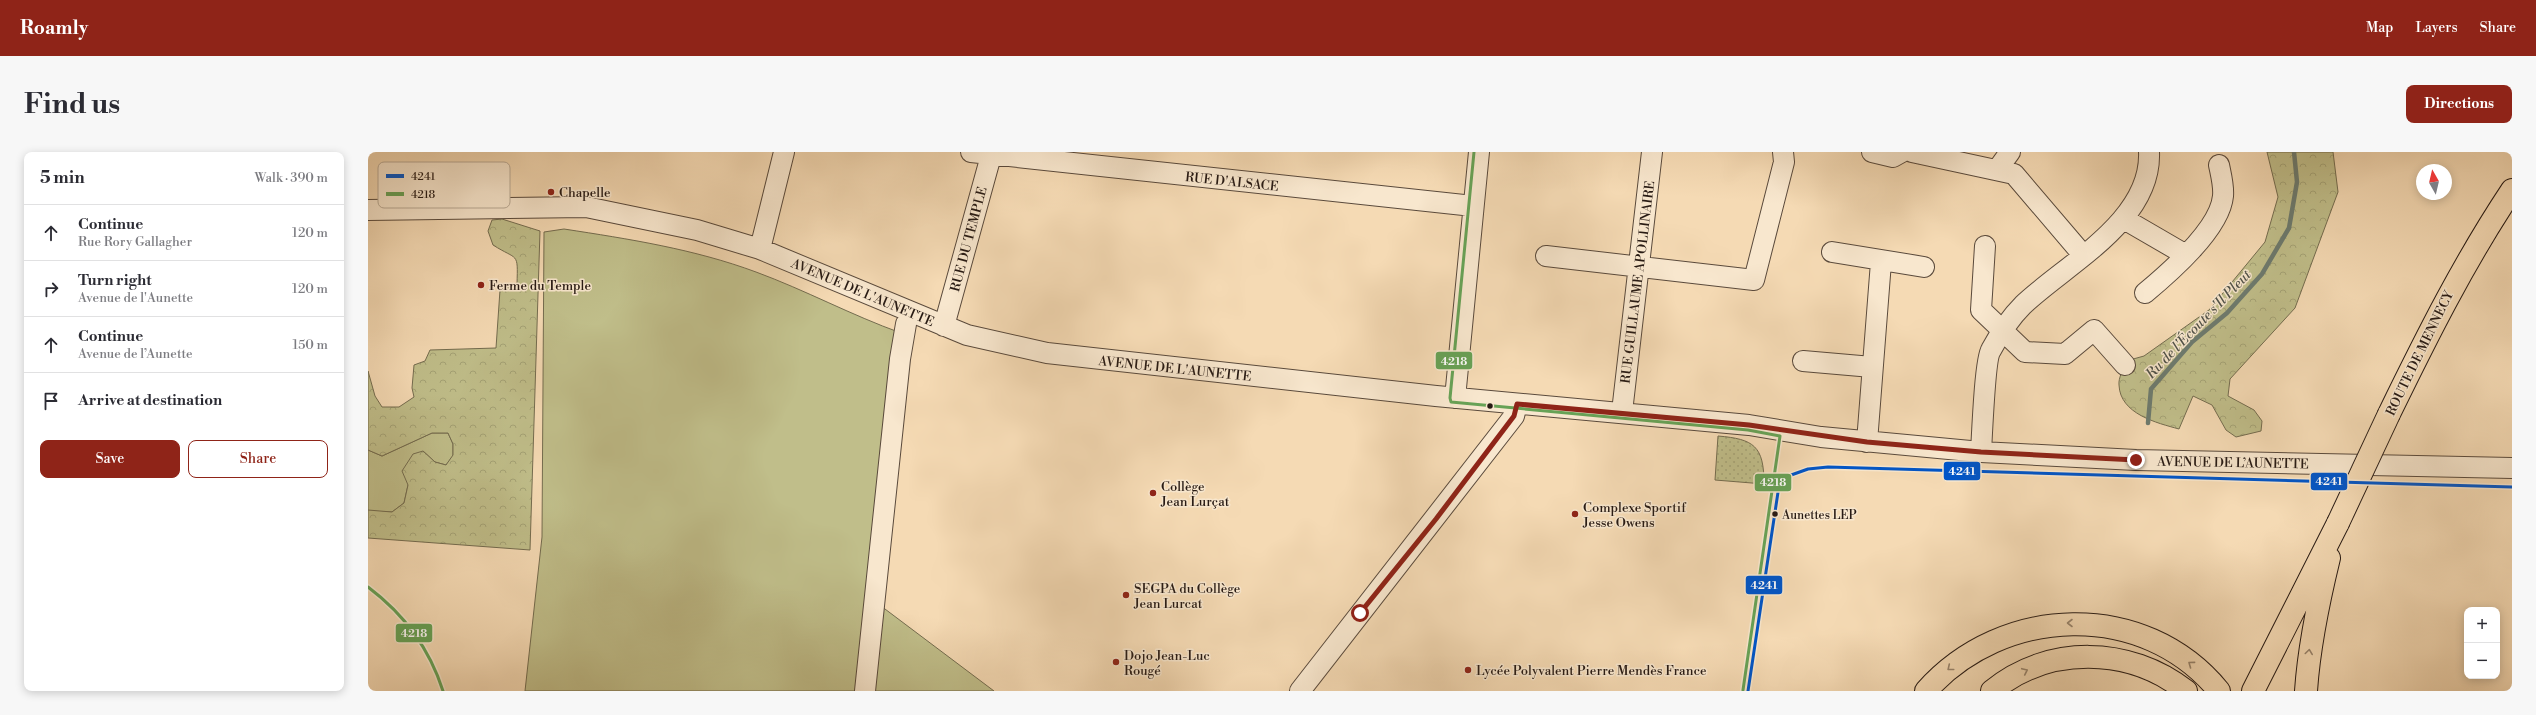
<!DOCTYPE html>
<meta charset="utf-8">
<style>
body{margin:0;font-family:"Libre Bodoni",serif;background:#f7f7f7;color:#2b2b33}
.controls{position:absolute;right:12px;bottom:12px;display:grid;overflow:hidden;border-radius:8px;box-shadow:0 2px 10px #0003}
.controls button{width:36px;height:36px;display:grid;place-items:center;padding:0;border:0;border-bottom:1px solid #e1e1e2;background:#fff;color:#2b2b33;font:20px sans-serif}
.compass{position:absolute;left:2048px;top:12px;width:36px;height:36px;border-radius:50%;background:#fff;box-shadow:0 2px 10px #0003;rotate:352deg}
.stop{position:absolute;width:12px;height:12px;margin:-9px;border:3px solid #8f2418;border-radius:50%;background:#fff}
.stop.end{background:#8f2418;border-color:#fff;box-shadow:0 1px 4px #0008}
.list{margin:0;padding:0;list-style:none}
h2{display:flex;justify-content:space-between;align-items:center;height:52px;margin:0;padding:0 16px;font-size:17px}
h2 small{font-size:13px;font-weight:400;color:#7c7c81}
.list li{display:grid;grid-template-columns:26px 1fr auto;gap:12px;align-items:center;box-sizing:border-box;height:56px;padding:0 16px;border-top:1px solid #e1e1e2}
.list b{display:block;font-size:15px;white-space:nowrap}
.list p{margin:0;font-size:13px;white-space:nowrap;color:#7c7c81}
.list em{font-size:13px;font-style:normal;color:#7c7c81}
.actions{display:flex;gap:8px;padding:12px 16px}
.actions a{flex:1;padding:9px 0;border:1px solid #8f2418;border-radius:8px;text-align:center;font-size:14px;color:#8f2418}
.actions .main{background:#8f2418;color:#fff}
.icon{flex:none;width:22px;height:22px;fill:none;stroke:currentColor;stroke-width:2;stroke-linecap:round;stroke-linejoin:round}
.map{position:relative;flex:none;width:2144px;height:539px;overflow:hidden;border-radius:8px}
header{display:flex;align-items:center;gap:24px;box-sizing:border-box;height:56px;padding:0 20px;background:#8f2418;color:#fff}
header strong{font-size:19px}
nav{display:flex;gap:22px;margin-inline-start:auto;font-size:14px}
.intro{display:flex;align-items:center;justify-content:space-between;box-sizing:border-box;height:96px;padding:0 24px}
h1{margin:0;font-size:28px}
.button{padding:10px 18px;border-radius:8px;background:#8f2418;color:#fff;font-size:14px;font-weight:700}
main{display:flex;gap:24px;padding:0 24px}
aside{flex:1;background:#fff;border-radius:8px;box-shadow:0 2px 10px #0003}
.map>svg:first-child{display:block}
.grass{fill:#c0be8a;stroke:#746c4f}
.forest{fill:url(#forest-crowns);stroke:#746c4f}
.park{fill:url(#park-dots);stroke:#746c4f}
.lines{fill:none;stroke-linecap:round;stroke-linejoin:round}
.stream{stroke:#6d7b6f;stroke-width:4.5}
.minor-casing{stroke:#5a4a3c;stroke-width:22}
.major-casing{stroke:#271a14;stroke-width:24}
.minor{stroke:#f8e7ce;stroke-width:20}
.major{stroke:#f5dab4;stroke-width:22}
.major-bridge-casing{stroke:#271a14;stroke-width:24;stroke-linecap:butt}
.major-bridge{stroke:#f5dab4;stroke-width:22}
.bus-1-casing{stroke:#f8e7ce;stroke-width:6}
.bus-2-casing{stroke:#f8e7ce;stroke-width:6}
.bus-1{stroke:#0055c8;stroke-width:3}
.bus-2{stroke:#67a256;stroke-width:3}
.oneway{stroke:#98846c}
.route{stroke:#8f2418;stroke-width:5}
.poi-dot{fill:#8f2418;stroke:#f8e7ce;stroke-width:1.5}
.bus-dot{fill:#271a14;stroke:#f8e7ce;stroke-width:1.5}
.labels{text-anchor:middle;stroke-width:3;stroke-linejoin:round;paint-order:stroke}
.bus-label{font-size:12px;fill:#271a14;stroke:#f8e7ce;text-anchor:start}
.street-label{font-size:13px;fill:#271a14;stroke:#f8e7ce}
.poi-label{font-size:13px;fill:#271a14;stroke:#f8e7ce;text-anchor:start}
.water-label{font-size:14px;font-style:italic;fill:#505249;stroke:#f8e7ce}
.key{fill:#f8e7ce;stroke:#b9aa96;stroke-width:1}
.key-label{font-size:11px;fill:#271a14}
.line-badge{stroke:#f8e7ce;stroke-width:1.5}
.badge-label{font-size:11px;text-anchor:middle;font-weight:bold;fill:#fff}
</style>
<header>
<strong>Roamly</strong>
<nav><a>Map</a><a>Layers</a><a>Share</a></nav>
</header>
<div class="intro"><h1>Find us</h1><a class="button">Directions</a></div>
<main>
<aside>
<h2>5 min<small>Walk · 390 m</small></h2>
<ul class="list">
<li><svg class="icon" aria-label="ahead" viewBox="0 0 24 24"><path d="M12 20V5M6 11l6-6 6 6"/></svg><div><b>Continue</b><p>Rue Rory Gallagher</p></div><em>120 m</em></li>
<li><svg class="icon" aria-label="right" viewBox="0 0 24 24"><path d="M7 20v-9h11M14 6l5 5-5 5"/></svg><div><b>Turn right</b><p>Avenue de l'Aunette</p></div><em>120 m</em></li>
<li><svg class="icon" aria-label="ahead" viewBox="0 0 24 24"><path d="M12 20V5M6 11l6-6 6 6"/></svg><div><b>Continue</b><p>Avenue de l’Aunette</p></div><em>150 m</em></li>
<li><svg class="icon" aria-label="arrive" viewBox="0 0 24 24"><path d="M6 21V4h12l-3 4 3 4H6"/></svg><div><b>Arrive at destination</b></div></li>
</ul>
<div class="actions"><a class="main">Save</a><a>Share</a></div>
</aside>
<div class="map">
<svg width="2144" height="539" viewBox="0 0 2144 539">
<defs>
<pattern id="forest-crowns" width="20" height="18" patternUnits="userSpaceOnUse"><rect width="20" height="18" fill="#c0be8a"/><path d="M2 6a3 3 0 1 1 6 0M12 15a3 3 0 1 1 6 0" fill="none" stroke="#a5a376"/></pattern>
<pattern id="park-dots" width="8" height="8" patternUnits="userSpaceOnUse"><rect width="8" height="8" fill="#c0be8a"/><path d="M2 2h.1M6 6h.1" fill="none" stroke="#a5a376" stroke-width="1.8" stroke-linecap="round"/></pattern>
</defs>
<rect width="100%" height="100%" fill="#f5dab4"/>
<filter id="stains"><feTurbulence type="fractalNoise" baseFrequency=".005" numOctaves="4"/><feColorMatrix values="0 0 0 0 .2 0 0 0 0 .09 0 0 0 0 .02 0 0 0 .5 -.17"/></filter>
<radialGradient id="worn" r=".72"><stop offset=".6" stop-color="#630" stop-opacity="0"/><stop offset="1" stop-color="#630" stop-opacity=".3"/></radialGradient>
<!-- grass -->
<path class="grass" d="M196,77c65,10 130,20 192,43 49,18 95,43 145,61l-24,270 117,88h-469l17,-154 2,-305z
M64,281h16l5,11v12l-7,9 -11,-3 -12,-11 -15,34 -4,18 -12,9 -24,-1v-61l14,6z"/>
<!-- forest -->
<path class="forest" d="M1899,0h66l5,40 -43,116 -65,71 -2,17 26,14 8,11 -1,10 -25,6 -10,-7 -14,-25 -19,-9 -14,33c-22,-6 -59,-15 -60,-44 -1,-7 5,-17 7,-24l18,-5 65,-46 56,-68 13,-45z
M134,67l38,12 -10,319 -162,-12v-28l24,2 12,-9 4,-18 -6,-14 11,-17 10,-3 12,11 11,3 7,-10v-11l-5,-11h-16l-50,23 -14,-6v-79l7,25 7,11h17l15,-10 -2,-9 2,-23 11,-4 5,-11 66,-2 4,-58 17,-6c1,-33 1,-23 -24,-39l-5,-14 4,-11z"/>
<!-- park -->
<path class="park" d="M1350,284c36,3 46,10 46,48l-49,-4z"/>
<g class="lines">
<!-- stream -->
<path class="stream" d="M1780,271l3,-34 41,-47 35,-29 35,-39 27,-46 8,-46 -3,-30"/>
<!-- minor casing -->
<g class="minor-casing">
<path id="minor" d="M603,0l502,54
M1504,0l21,5 9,-5
M1544,0l102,22 69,81
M1629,18l13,-18
M0,58l218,-3 111,23 63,19 207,86 80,18 389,43 313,29 72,12 160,15 155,8 376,8
M1756,67l62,36
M1617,94l-4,64 44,42 40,2 29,-24 31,35
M392,97l24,-97
M1464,100l92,15
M1178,104l208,24 30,-118 -1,-10
M1777,141c24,-20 75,-64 78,-97 1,-10 -2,-21 -4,-31
M576,174l48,-174
M1435,209l69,6
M1087,246l24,-246
M1254,260l30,-260
M1499,290l14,-180
M1613,300c1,-17 4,-93 10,-102 8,-15 20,-33 32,-45 43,-41 129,-84 126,-153
M497,539l35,-332 6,-35
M932,539l214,-275 3,-12"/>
</g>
<!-- major casing -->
<g class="major-casing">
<path id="major" d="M2021,262c38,-78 75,-152 123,-224
M1558,539c76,-86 218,-92 293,0
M1624,539c56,-46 137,-45 194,0
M1885,539l85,-168
M1938,539c3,-45 12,-88 23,-133"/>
</g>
<!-- minor -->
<use href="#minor" class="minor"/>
<!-- major -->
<use href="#major" class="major"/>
<!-- major-bridge casing -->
<g class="major-bridge-casing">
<path id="major-bridge" d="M1970,371l51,-109"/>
</g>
<!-- major-bridge -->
<use href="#major-bridge" class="major-bridge"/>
<!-- bus-1 casing -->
<g class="bus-1-casing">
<path id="bus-1" d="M1412,327l28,-10 20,-2 684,20
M1380,539l32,-212"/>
</g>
<!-- bus-2 casing -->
<g class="bus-2-casing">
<path id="bus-2" d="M1106,0l-24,246 1,4 297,28 32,6 -37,254
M0,435c36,27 61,60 75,104"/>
</g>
<!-- bus-1 -->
<use href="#bus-1" class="bus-1"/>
<!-- bus-2 -->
<use href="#bus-2" class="bus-2"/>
</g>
<!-- one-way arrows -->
<defs><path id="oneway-chevron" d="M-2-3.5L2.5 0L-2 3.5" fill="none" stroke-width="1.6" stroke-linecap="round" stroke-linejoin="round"/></defs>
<g class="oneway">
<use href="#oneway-chevron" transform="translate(1702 471) rotate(-180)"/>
<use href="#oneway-chevron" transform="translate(1941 500) rotate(-82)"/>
<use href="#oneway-chevron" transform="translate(1823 512) rotate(-144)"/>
<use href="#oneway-chevron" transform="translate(1582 516) rotate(141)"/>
<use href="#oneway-chevron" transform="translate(1657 519) rotate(-25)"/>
</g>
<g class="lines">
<!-- route -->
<path class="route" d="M992,461l76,-94 78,-103 3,-12 232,21 118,17 114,10 155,8"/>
</g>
<!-- markers -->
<g class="poi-dot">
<circle cx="183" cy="40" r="4"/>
<circle cx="113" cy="133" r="4"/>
<circle cx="785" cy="341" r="4"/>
<circle cx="1207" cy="362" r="4"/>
<circle cx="758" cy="443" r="4"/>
<circle cx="748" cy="510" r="4"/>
<circle cx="1100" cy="518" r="4"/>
</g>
<g class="bus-dot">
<circle cx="1122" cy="254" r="3.5"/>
<circle cx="1407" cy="362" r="3.5"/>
</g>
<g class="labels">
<!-- bus labels -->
<g class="bus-label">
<text x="1414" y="367">Aunettes LEP</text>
</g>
<!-- street labels -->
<g class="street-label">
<text transform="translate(864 29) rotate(6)" y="5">RUE D'ALSACE</text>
<text transform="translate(600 87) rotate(-75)" y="5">RUE DU TEMPLE</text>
<text transform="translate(1269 130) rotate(-83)" y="5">RUE GUILLAUME APOLLINAIRE</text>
<text transform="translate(495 140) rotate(23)" y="5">AVENUE DE L'AUNETTE</text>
<text transform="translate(2051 201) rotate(-64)" y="5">ROUTE DE MENNECY</text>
<text transform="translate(807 216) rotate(6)" y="5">AVENUE DE L'AUNETTE</text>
<text transform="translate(1865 310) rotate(1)" y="5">AVENUE DE L’AUNETTE</text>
</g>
<!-- poi labels -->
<g class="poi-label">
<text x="191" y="45">Chapelle</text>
<text x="121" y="138">Ferme du Temple</text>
<text x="793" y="339">Collège<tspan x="793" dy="15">Jean Lurçat</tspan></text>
<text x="1215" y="360">Complexe Sportif<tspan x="1215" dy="15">Jesse Owens</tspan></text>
<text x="766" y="441">SEGPA du Collège<tspan x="766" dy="15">Jean Lurcat</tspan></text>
<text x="756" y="508">Dojo Jean-Luc<tspan x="756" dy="15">Rougé</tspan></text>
<text x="1108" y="523">Lycée Polyvalent Pierre Mendès France</text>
</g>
<!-- water labels -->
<g class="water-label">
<text transform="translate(1830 172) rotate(-46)" y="5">Ru de l'Écoute s'Il Pleut</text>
</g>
</g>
<!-- legend -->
<rect x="10" y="10" width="132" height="46" rx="6" class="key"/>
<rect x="18" y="22" width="18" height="4" fill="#0055c8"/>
<rect x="18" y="40" width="18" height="4" fill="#67a256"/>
<g class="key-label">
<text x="43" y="28">4241</text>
<text x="43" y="46">4218</text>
</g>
<g class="line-badge">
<rect x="1067" y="199" width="38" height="19" rx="4" fill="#67a256"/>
<rect x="1575" y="309" width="38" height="20" rx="4" fill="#0055c8"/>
<rect x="1942" y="320" width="38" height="19" rx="4" fill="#0055c8"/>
<rect x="1386" y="321" width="38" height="19" rx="4" fill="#67a256"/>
<rect x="1377" y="423" width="38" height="20" rx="4" fill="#0055c8"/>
<rect x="27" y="471" width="38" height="20" rx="4" fill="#67a256"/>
</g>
<g class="badge-label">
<text x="1086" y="213">4218</text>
<text x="1594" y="323">4241</text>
<text x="1961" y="333">4241</text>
<text x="1405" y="334">4218</text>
<text x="1396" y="437">4241</text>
<text x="46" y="485">4218</text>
</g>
<rect width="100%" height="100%" filter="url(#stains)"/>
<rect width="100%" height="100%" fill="url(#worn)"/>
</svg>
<div class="controls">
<button>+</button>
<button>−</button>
</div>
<svg class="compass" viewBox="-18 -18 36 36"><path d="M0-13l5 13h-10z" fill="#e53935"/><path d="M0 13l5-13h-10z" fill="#7c7c81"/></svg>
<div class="stop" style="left:992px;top:461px"></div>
<div class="stop end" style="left:1768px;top:308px"></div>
</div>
</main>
